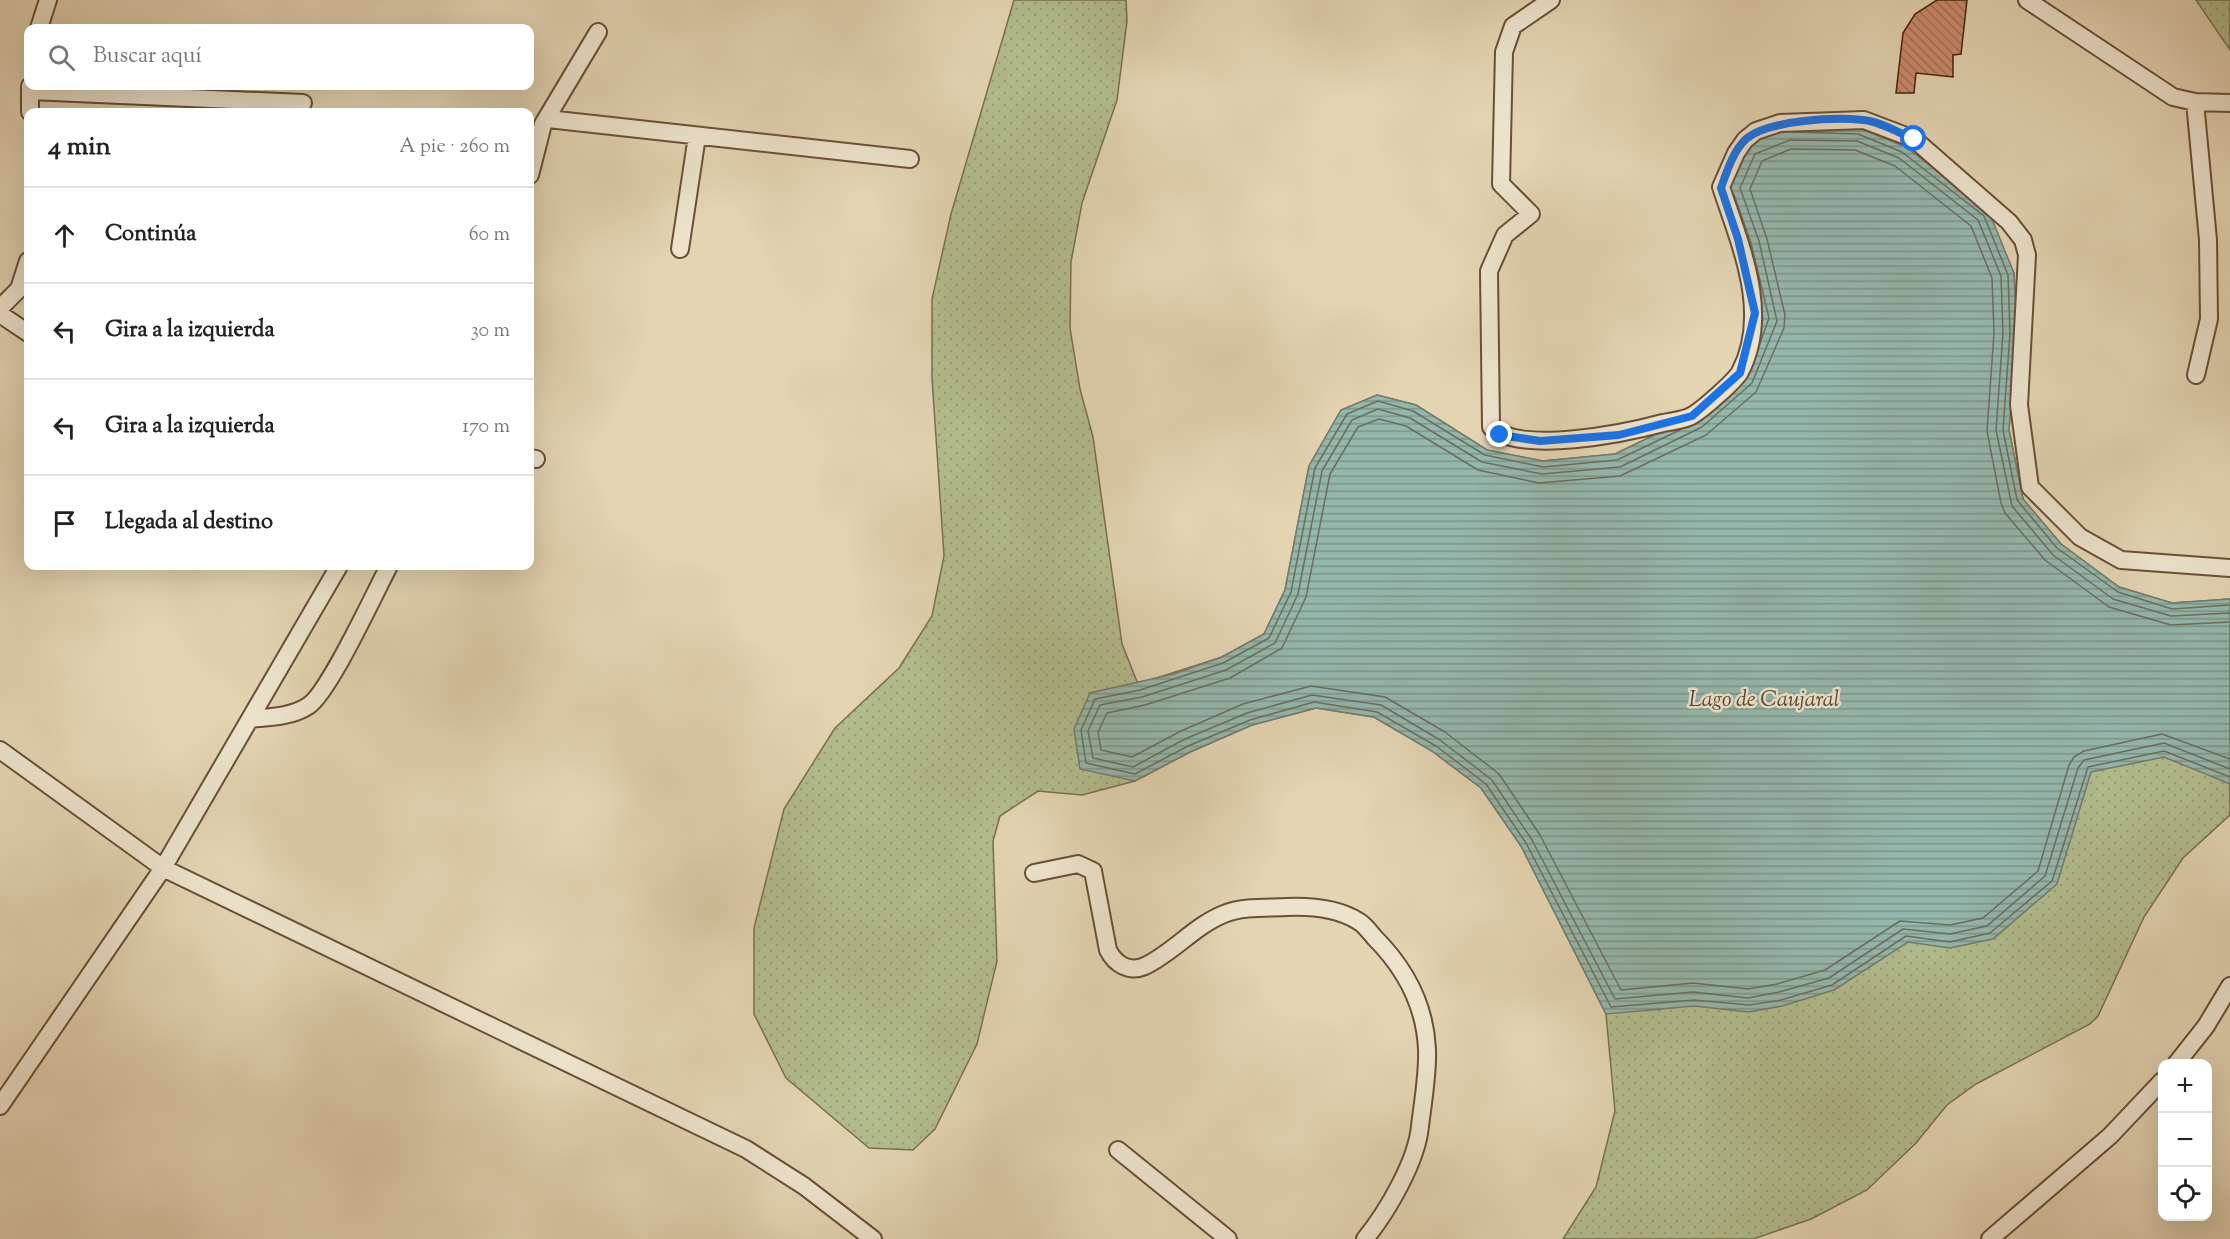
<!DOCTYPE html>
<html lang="es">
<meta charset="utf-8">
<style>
body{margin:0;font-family:"Sorts Mill Goudy",serif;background:#f6f6f6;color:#222}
.controls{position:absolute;right:18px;bottom:18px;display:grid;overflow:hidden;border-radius:12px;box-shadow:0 6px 24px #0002}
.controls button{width:54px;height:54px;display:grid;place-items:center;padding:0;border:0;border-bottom:2px solid #e0e0e0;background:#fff;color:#222;font:30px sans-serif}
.stop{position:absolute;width:18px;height:18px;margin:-14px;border:4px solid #1a73e8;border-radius:50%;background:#fff}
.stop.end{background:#1a73e8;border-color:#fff;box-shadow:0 2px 6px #0008}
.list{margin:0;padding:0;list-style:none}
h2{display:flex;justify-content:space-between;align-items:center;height:78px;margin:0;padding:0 24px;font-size:26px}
h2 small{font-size:20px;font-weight:400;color:#767676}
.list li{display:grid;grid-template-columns:39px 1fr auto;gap:18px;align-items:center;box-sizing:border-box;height:96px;padding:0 24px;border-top:2px solid #e0e0e0}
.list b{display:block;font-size:22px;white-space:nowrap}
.list em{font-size:20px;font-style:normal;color:#767676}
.icon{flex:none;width:33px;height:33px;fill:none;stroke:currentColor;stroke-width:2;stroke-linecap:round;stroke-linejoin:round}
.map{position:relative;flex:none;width:2230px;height:1239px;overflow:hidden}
.search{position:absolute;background:#fff;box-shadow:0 6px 24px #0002;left:24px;top:24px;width:510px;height:66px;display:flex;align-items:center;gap:15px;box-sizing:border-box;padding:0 21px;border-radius:12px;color:#767676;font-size:22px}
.panel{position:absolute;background:#fff;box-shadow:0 6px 24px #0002;left:24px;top:108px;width:510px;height:462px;border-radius:12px}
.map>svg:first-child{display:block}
.grass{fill:url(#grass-dots);stroke:#7a704d;stroke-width:1.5}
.water{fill:url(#water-rules);stroke:#747c6d;stroke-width:1.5}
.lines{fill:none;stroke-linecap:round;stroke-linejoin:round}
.shore{stroke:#6c6e5d;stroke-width:1.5}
.building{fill:url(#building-back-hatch);stroke:#43230d;stroke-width:1.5}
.minor-casing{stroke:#6b4f36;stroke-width:20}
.minor{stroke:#ede3cd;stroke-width:16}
.route{stroke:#1a73e8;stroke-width:8}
.labels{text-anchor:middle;stroke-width:5;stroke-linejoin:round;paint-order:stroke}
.water-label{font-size:22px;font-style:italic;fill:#584835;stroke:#ede3cd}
</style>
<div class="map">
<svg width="2230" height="1239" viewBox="0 0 2230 1239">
<defs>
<pattern id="grass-dots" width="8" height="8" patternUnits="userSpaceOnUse" patternTransform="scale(1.5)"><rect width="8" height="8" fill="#b2bd8d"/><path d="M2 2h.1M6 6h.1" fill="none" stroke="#9aa278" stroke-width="1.8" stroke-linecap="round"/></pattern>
<pattern id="water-rules" width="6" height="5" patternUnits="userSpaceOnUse" patternTransform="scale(1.5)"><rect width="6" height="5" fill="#95b8ad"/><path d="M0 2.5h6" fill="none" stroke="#7b958b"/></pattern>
<pattern id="building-back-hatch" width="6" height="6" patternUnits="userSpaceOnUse" patternTransform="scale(1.5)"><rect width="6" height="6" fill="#cc8b6d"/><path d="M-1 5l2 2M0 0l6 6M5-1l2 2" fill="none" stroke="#a77158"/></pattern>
</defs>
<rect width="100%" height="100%" fill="#e3d4b2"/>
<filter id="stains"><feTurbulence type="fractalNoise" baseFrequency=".00333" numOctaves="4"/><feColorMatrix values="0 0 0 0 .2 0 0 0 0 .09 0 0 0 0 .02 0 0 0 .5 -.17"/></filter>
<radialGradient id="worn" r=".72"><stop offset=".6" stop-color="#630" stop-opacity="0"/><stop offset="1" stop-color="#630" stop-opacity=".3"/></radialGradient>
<!-- grass -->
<path class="grass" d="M1014,0h112l1,21 -10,79 -35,103 -11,59 -1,66 10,61 13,48 29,207 16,40 84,-27 42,-23 21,-44 24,-124 32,-56 36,-15 39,10 71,45 56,11 72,-7 79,-38 47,-40 22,-57 -17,-74 160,-98 108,126 3,60 -8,97 14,69 38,45 58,43 53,16 58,-4v216l-47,43 -39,59 -46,99 -8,8 -114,60 -29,21 -31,38 -49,47 -56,29 -58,20h-190l33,-52 19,-76 -9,-97 -85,-168 -40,-58 -49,-37 -58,-34 -58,-9 -64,17 -62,27 -55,29 -53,14 -44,-4 -38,25 -7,25 4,120 -20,83 -42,85 -22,21 -44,-2 -83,-70 -32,-64v-86l30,-119 51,-81 64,-60 33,-52 12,-60 -12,-178v-79l19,-85z
M2196,0h34v50z"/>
<!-- water -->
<path class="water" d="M1787,126l72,2 47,19 83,65 25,61 3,60 -8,97 14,69 38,45 58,43 53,16 58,-4v185l-66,-27 -73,15 -34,112 -64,55 -43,9 -42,-6 -74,48 -52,16 -33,6 -55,-6 -88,8 -85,-168 -40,-58 -49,-37 -58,-34 -58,-9 -64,17 -62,27 -55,29 -55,-12 -6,-40 16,-36 84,-19 48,-17 42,-23 21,-44 24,-124 32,-56 36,-15 39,10 71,45 56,11 72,-7 79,-38 47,-40 22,-57 -17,-74 -21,-57 19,-45z"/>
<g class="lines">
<!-- shore -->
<path class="shore" d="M1793,132l65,2 44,18 82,64 24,59 2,58 -7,97 14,70 40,48 61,44 54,17 58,-4
M1734,195l17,48 18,75 -10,28
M1680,430l-63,30 -74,7 -58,-12 -72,-44 -35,-10 -31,13 -32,54 -24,124 -22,46 -46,25 -83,27 -45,9 -14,31 5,33 49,11 53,-28 62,-26 64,-18 63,10 59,34 50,38 40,59 85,164 83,-7 55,5 32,-5 51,-15 74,-49 44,6 40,-9 62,-52 36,-114 76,-16 66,26
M2230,613l-59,3 -58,-17 -60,-44 -41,-49 -16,-76 7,-97 -2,-57 -23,-56 -79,-62 -42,-17 -67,-1 -35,14 -15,34 19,53 18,80 -25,62 -50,44 -82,40 -78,7 -60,-12 -72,-44 -32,-9 -26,11 -30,51 -24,123 -23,49 -49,27 -84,27 -42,8 -12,26 5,27 40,9 52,-28 62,-26 65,-18 69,10 59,35 52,40 40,60 83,159 78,-7 55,6 31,-6 50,-14 74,-49 47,5 37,-8 58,-50 33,-108 6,-8 80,-17 66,26
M2230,622l-59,3 -62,-18 -64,-47 -40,-47 -4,-10 -14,-72 7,-98 -2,-55 -21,-52 -76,-60 -40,-16 -64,-1 -29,12 -12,28 17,50 18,76 -1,13 -28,64 -50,43 -86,41 -81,7 -61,-13 -72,-44 -27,-7 -21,8 -28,47 -24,123 -24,51 -52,30 -85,27 -38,8 -9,19 3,18 31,7 49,-26 62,-27 68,-18 74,11 60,35 54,42 41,61 81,155 72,-7 55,6 29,-5 48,-14 75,-49 50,4 33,-7 55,-47 31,-106 5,-8 10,-6 78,-17 68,25"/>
</g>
<!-- building -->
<path class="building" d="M1967,0l-6,54 -8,1v22l-37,-4 -2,20h-18l7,-60 12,-19 22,-14z"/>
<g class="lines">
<!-- minor casing -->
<g class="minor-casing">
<path id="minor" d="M1551,0l-38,26 -9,26 -3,132 30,30 -26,21 -16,36 2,156c29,28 135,6 172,-4 9,-2 23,-3 30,-8 10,-6 42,-34 47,-43 31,-59 0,-127 -19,-185l15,-34 9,-13 11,-9 24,-8 84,-3 50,19 95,83 14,18 4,15 -8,150 11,82 50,50 41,23 109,8
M2027,0l146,97 22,5 35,1
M39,28l9,-28
M30,86v26
M30,91l273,12
M2195,102l13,138 1,79 -13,56
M548,119l362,40
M530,175l13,-51 55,-92
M680,249l17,-113
M0,308l19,-19 9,-28
M0,314l28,19
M530,458l6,1
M250,719c19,-2 41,-2 58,-13 21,-13 67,-114 81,-140
M0,750l163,118 583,281 58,37 69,53
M1034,873l44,-9 15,7 15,79c7,14 21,23 37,16 29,-14 49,-40 79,-52 19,-8 44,-6 63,-7 24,-1 50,1 71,14 6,3 11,10 16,16 30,30 51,68 53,112 1,25 -4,52 -7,77 -3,35 -33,86 -55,113
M2176,1064l30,-38 24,-40
M0,1106l163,-238 176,-302
M1118,1150l110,89
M1990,1239l120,-103 52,-55"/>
</g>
<!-- minor -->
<use href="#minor" class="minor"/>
</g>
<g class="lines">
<!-- route -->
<path class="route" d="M1500,435l40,6 79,-6 73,-19 48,-43 15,-60 -17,-74 -17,-51c6,-17 12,-37 25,-49 22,-19 88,-22 117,-19 16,1 36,13 51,19"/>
</g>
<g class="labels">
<!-- water labels -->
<g class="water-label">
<text x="1764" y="706">Lago de Caujaral</text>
</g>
</g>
<rect width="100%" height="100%" filter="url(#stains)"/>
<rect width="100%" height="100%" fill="url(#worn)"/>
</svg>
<div class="controls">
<button>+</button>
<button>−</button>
<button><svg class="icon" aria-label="locate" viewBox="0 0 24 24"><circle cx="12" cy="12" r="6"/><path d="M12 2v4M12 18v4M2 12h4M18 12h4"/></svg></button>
</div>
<div class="stop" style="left:1914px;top:139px"></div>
<div class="stop end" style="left:1500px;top:435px"></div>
<div class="search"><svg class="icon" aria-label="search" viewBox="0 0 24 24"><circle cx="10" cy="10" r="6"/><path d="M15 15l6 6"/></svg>Buscar aquí</div>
<section class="panel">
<h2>4 min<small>A pie · 260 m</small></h2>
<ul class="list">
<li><svg class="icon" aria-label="ahead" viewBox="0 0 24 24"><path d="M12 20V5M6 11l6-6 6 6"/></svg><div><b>Continúa</b></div><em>60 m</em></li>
<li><svg class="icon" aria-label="left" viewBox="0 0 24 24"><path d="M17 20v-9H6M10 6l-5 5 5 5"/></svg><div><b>Gira a la izquierda</b></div><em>30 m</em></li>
<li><svg class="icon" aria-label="left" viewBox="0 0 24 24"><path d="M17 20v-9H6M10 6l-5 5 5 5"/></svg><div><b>Gira a la izquierda</b></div><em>170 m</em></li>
<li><svg class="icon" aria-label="arrive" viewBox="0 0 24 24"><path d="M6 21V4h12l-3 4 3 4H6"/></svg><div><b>Llegada al destino</b></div></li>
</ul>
</section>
</div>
